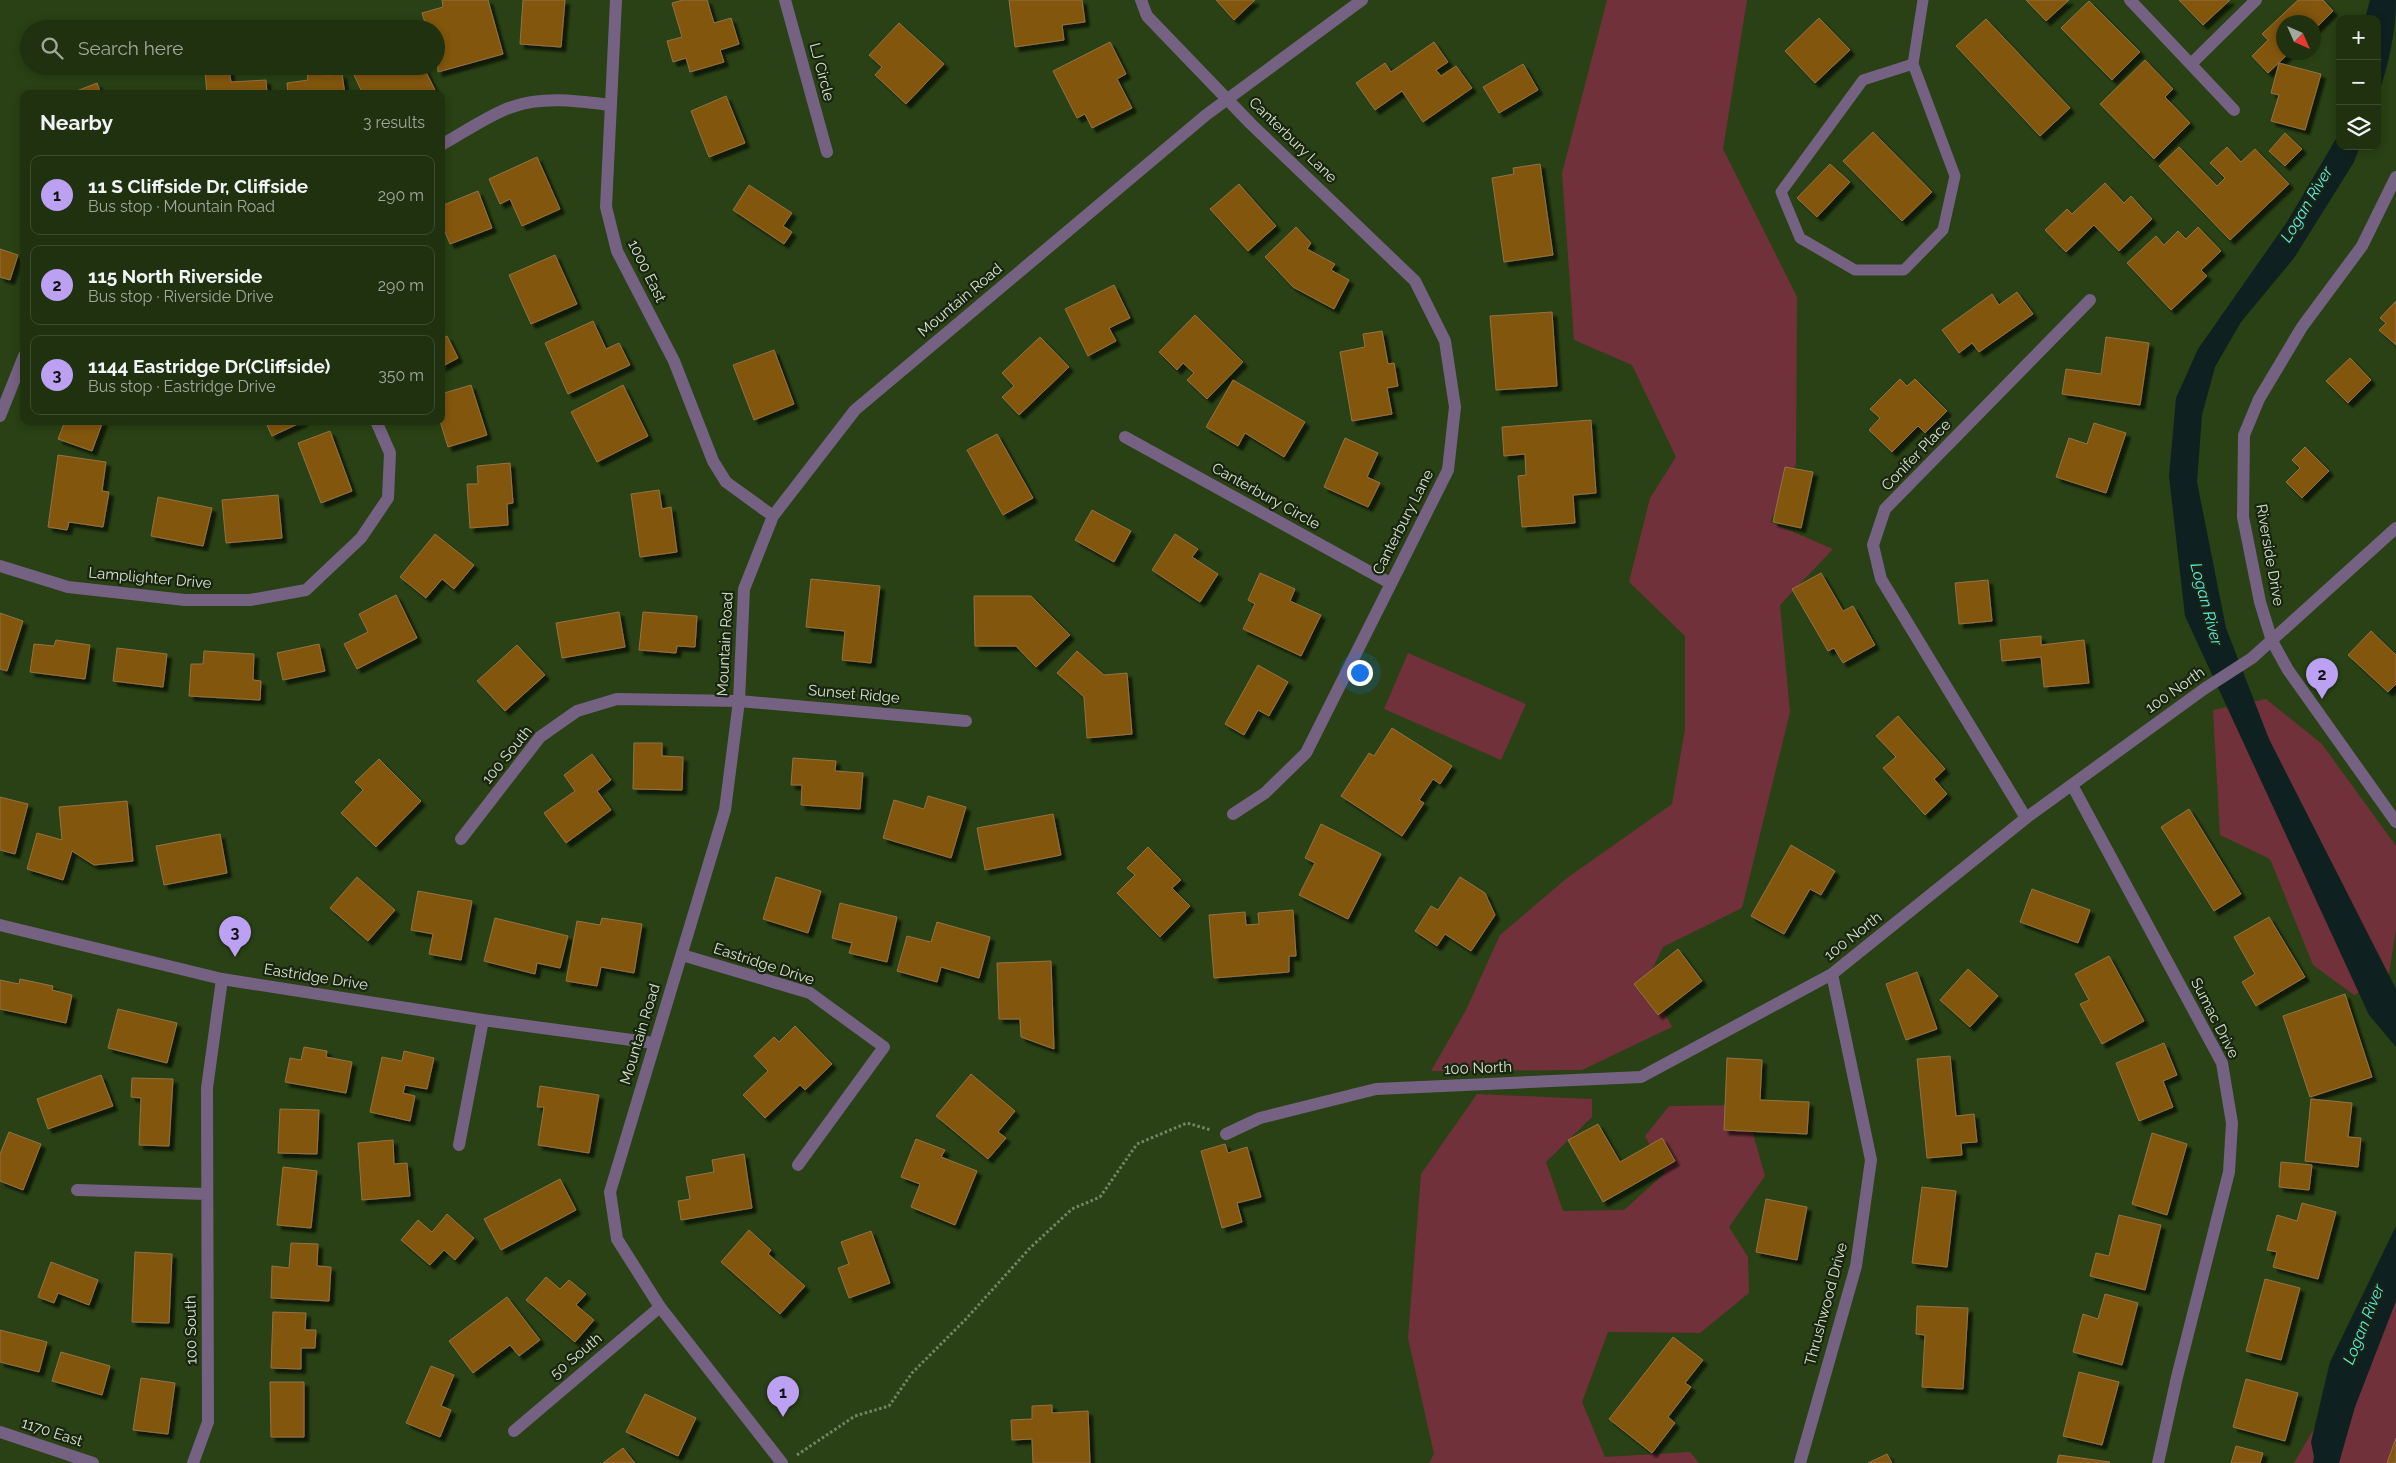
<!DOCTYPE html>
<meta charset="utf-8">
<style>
body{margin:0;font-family:Raleway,sans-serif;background:#2c3d1d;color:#f1f3f6}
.controls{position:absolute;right:15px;top:15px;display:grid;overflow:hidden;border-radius:10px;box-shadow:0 2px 8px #0003}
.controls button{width:45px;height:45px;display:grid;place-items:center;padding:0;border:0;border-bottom:1px solid #3c4c2f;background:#1f310f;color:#f1f3f6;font:25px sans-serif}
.compass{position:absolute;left:2276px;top:15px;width:45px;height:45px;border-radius:50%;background:#1f310f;box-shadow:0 2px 8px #0003;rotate:135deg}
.you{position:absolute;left:1359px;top:672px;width:18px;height:18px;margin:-12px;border:4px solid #fff;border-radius:50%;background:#1a73e8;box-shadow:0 0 0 8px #1a73e833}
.badge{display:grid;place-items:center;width:32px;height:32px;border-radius:50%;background:#bca0f2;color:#111;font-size:16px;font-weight:700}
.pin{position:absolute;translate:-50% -41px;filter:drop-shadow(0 1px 2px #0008)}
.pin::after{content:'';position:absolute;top:26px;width:18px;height:15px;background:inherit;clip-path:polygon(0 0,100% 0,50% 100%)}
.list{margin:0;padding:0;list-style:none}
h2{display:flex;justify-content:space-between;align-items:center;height:65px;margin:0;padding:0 20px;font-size:21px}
h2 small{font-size:16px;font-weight:400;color:#a1a99e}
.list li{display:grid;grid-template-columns:32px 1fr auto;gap:15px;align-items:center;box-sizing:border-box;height:80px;margin:0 10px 10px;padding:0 10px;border:1px solid #3c4c2f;border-radius:10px}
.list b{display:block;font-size:19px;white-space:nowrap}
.list p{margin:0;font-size:16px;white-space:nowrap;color:#a1a99e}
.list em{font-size:16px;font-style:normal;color:#a1a99e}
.icon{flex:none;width:28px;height:28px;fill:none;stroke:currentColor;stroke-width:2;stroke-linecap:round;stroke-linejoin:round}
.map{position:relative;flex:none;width:2396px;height:1463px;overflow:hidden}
.search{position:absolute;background:#1f310f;box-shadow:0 2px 8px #0003;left:20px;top:20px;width:425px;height:55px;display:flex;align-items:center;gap:12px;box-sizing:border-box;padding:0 18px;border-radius:28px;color:#a1a99e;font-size:19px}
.panel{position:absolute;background:#1f310f;box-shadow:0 2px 8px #0003;left:20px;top:90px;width:425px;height:335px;border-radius:10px}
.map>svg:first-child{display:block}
.green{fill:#71313b}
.water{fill:#0e2120}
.building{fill:#82560f;stroke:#947246;filter:url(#shadow)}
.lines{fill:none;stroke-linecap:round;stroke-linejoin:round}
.path{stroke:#738762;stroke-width:3;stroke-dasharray:2.5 2.5;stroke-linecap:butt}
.service{stroke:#756182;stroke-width:11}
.minor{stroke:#756182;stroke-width:12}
.tertiary{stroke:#756182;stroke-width:12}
.labels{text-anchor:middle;stroke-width:4.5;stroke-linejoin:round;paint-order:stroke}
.street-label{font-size:15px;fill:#d5e4cb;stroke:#192411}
.water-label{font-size:16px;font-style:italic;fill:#5bece8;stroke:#192411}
</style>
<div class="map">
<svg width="2396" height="1463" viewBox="0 0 2396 1463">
<defs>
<filter id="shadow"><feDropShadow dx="4.5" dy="4.5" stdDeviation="1" flood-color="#0009"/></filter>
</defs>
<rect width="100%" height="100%" fill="#294114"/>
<!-- green -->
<path class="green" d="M1607,0h140l-24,149 74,148 -1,167 -26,58 63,27 -53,56 10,107 -48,196 -79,39 -16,33 25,47 -90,43 -151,1 35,-61 34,-75 67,-57 105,-74 13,-75v-93l-56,-54 21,-84 26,-41 -44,-92 -58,-25 -12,-167z
M1408,653l118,51 -25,56 -117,-51z
M2266,699l56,45 74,102v83l-8,51 -34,15 -41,-30 -43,-106 -50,-24 -7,-125z
M1477,1094l115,5v18l-46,45 17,49 61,-1 41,-37 -20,-37 24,-30 76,-1 20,71 -36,51 19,30 1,36 -49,40 -92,-1 -26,70 23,55 85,-5 9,11h-270l5,-9 -26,-116 13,-164z
M2396,1272v191h-102l78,-134z"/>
<!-- water -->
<path class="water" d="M2370,0h26c0,32 -8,68 -19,98v-79h-12z
M2340,132v14h20l-6,16 -60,96 -53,64 -26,45 -13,48 -5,67 29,146 43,111 127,250v58l-27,-32 -184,-399 -16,-140 7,-78 22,-49 89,-127z
M2396,1226v75l-41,106 -16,56h-26l1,-6 -3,-15 19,-80z"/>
<!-- building -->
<path class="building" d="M442,0h46l15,54 -65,18 -2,-43h-9l-5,-16 21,-6z
M523,0h42l-4,47 -41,-3z
M683,0h24l7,23 17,-5 8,26 -19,6 4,12 -34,10 -4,-14 -13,4 -6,-21 15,-4 -10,-34z
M1009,0h73l3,22 -23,3 2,15 -49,7z
M1216,0h39l-21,20z
M2026,0h43l-23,21z
M2179,0h51l-27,25z
M2298,0h25l10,11 -19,19v-8h-30v30h6l-22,21 -16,-17 16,-16 -6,-6z
M2089,1l51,51 -28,28 -51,-52z
M1819,18l31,32 -35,33 -30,-32z
M1986,19l84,89 -30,28 -84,-90z
M899,23l45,41 -38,40 -31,-29 7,-8 -13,-12z
M1110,42l16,32 -9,5 15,29 -40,20 -7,-14 -8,4 -24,-47z
M1434,42l14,20 -12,8 5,6 15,-10 16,22 -49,34 -21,-31 -27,19 -19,-27 29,-20 6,9z
M2145,60l28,29 -8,8 25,26 -36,36 -54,-55z
M2279,63l42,11 -16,56 -34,-9 8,-26 -8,-2z
M1523,64l15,26 -39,23 -16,-26z
M326,66l1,9 15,-1 3,20h-57l-1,-11 21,-3 -2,-12z
M371,66h52l12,24 -8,4h-64l-9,-19z
M229,69l2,13 35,-2 1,14h-60l-2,-23z
M97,83l4,11h-32z
M726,96l19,47 -36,14 -18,-46z
M1873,132l59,60 -30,29 -59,-60z
M2285,133l17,16 -17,17 -16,-15z
M2179,147l38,39 8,-8 -15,-15 17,-16 14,15 14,-13 34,35 -59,56 -71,-74z
M537,157l23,52 -38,17 -12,-27 -10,5 -11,-25z
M1540,164l13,91 -49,7 -12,-84 22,-4 -1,-6z
M1830,164l20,18 -33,35 -20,-19z
M2105,183l19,20 7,-7 21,23 -33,32 -25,-26 -28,27 -21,-22 22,-21 5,5z
M1239,184l37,42 -28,25 -38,-42z
M749,185l43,28 -9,13 9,6 -8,12 -51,-34z
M478,191l14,37 -42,16 -9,-22v-16z
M1296,227l15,16 -4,6 28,15 -4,6 18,10 -15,29 -41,-22 -28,-30z
M2198,227l23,24 -20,19 6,6 -36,34 -44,-47 29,-27 8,9 14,-14 8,8z
M0,249l18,6 -8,25 -10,-3z
M555,255l22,49 -46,20 -22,-49z
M1114,285l16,33 -21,10 7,13 -28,15 -23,-47z
M2017,292l16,22 -54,38 -7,-9 -13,10 -17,-23 50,-36 7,11z
M2396,301v44l-17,-15 7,-7 -6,-5z
M1552,312l5,74 -61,4 -6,-74z
M1195,315l48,47 -36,37 -20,-19 7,-7 -11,-10 -6,7 -18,-18z
M593,321l13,28 13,-6 11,22 -62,29 -23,-51z
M1382,331l6,33 6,-1 4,23 -11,2 5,26 -40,7 -12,-69 25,-5 -2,-13z
M447,336l11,22 -17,9v-28z
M1040,337l29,30 -50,48 -17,-18 12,-11 -12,-13z
M2106,337l43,6 -9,62 -78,-11 4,-25 35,5z
M774,350l20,54 -40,16 -21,-55z
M2350,358l21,22 -23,23 -22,-22z
M1900,379l7,7 8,-7 32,32 -22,22 -7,-7 -26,26 -23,-22 11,-12 -10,-9z
M1233,380l72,42 -21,35 -39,-24 -7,13 -32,-19z
M471,385l16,50 -39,12 -8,-26 1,-27z
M623,385l25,51 -51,26 -26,-50z
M1591,420l5,73 -23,2 2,28 -53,4 -4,-51 8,-1 -1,-21 -21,2 -2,-29z
M65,421h38l-11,30 -34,-12z
M265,421h39l-32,15z
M2094,423l32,10 -20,60 -50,-16 13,-39 18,6z
M330,431l22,60 -31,12 -23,-60z
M997,434l36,64 -30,17 -36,-65z
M1345,438l33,15 -11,24 13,6 -12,24 -44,-20z
M2305,447l24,24 -27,27 -16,-16 14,-14 -8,-8z
M58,455l48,7 -4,29 7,1 -6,35 -34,-5 -2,8 -19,-3z
M510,463l3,40 -6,1 1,21 -38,3 -3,-44h11l-1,-18z
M1785,467l28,5 -12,56 -28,-6z
M659,490l3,19 9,-2 6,45 -37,5 -9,-63z
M278,495l4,43 -56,5 -4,-43z
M158,497l54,11 -9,38 -52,-10z
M1092,510l39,21 -17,31 -39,-22z
M435,534l39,31 -20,24 -12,-10 -16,19 -26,-21z
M1175,534l23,15 -6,8 26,17 -18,28 -48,-32z
M1260,573l35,16 -5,12 31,14 -20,41 -58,-27 12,-25 -7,-4z
M1821,573l22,38 10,-5 22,39 -32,18 -9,-15 -6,3 -36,-62z
M811,579l69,7 -9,77 -29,-3 3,-29 -39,-4z
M1988,580l4,41 -33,3 -4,-41z
M396,595l21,43 -60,31 -13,-25 24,-12 -9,-18z
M974,596h57l39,39 -34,32 -20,-21h-41z
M619,612l6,35 -63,11 -6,-35z
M643,612l54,4 -2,31 -18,-1 -1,7 -37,-3z
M0,613l23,8 -16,50 -7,-2z
M2371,631l25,24v29l-8,8 -40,-37z
M2041,636v9l43,-5 5,43 -45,4 -3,-30 -39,4 -2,-21z
M56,640l34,5 -5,34 -55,-7 4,-28 20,2z
M319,644l6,27 -42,9 -6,-27z
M517,645l28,30 -40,36 -28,-30z
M117,648l50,6 -4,33 -50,-6z
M204,651l50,3 -1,26 8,1 -1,19 -71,-4 2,-32h12z
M1077,651l27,24 23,-2 5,61 -45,4 -3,-41 -27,-24z
M1258,665l30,17 -19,34 -11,-6 -14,25 -19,-11z
M1898,716l47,53 -11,10 13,15 -22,21 -42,-47 13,-11 -20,-21z
M1392,728l60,38 -12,18 -7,-5 -14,21 5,3 -22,33 -61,-40 28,-43 5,3z
M634,743h28v13l21,1 -1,33 -49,-1z
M592,754l19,26 -14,11 14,19 -45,33 -22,-30 31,-22 -11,-16z
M793,758l43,3 -1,10 28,2 -3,36 -59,-4 1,-20h-11z
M379,759l42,42 -45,46 -35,-34 22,-23 -8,-8z
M928,796l38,11 -15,51 -68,-20 11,-38 30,9z
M0,797l28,7 -13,50 -15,-4z
M127,801l6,60 -39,4 -22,-14 -9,29 -36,-11 10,-36 25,7 -3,-33z
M2189,809l52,85 -27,17 -53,-84z
M1053,814l8,41 -76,15 -8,-42z
M1321,824l60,30 -33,65 -49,-24 16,-32 -10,-5z
M220,834l7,39 -63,12 -8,-39z
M1791,845l44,26 -14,24 -11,-6 -26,45 -33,-18z
M1148,847l33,33 -9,8 18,18 -30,31 -43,-44 18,-18 -8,-7z
M357,877l38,33 -27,31 -38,-33z
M776,877l45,14 -13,42 -45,-14z
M1460,877l25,16 10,22 -24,36 -26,-17 -8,12 -22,-15 16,-25 7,4z
M2032,889l58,21 -12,33 -58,-21z
M418,891l54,10 -11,59 -32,-6 4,-20 -22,-4z
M840,903l57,14 -10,45 -38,-9 3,-10 -20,-5z
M1293,910l3,46h-7v16l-75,6 -5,-63 36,-3 1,13 13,-1 -1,-11z
M2269,917l36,60 -49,29 -14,-24 13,-8 -21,-37z
M495,918l73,18 -8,32 -23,-5 -2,11 -51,-13z
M602,918l40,6 -8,49 -33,-6 -4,19 -31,-5 11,-60 23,4z
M937,922l53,15 -11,41 -38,-11 -4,15 -40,-11 10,-35 24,6z
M1678,949l24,32 -44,34 -24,-31z
M2109,956l35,65 -42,23 -22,-40 9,-4 -14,-26z
M1051,961l3,88 -33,-12 -1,-18h-21l-2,-56z
M1968,969l30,27 -28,31 -30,-27z
M1917,972l20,57 -31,11 -20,-56z
M20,979l33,7 -1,4 20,5 -6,28 -66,-14v-29l19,4z
M2345,994l27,83 -62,20 -27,-81z
M118,1009l59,14 -10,40 -59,-15z
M795,1026l37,38 -27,26 -5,-5 -35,33 -22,-23 25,-24 -14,-15 20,-19 5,5z
M2164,1043l13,32 -14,6 10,26 -34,14 -23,-58z
M304,1047l23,4 -1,6 26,5 -6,31 -61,-11 5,-24 11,2z
M404,1051l30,7 -7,31 -22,-4 -2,8 12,3 -5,25 -40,-9 12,-55 20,4z
M1950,1056l6,60 18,-2 3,28 -16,1 1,12 -35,3 -10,-99z
M1727,1058l35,2 -2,40 49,2 -2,32 -83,-4z
M971,1074l44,37 -17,21 8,6 -18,21 -52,-43z
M101,1075l12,31 -65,23 -11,-30z
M132,1078l41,1 -4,67 -30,-1 2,-47 -10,-1z
M540,1086l59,9 -10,58 -51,-8 6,-38h-7z
M2311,1099l41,4 -4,34 13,1 -3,29 -53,-6z
M280,1109l39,1 -2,44 -39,-1z
M1598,1124l22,38 42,-24 13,23 -72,41 -35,-62z
M9,1132l32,12 -18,46 -23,-9v-27z
M2152,1133l35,11 -20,71 -35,-11z
M916,1139l29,11 -4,7 36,14 -22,54 -44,-18 9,-23 -19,-7z
M393,1140l1,24 13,-1 3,33 -48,4 -4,-57z
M1225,1144l3,9 19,-6 14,50 -24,6 5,19 -20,6 -21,-77z
M744,1154l8,54 -71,12 -3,-19 12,-2 -4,-22 28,-5 -2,-12z
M2281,1162l31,3 -3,25 -30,-3z
M283,1167l34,4 -6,57 -34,-3z
M560,1179l16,31 -75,40 -17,-31z
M1922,1187l34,4 -9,76 -35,-4z
M1766,1199l41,8 -10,53 -41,-8z
M2302,1203l34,9 -18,67 -45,-12 4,-15 -10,-2 10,-35 20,6z
M447,1214l27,24 -19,22 -11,-10 -14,15 -29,-25 17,-20 14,12z
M2119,1215l42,10 -16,65 -55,-14 6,-23 13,3z
M749,1230l22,20 -3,4 37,32 -25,28 -59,-52z
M871,1231l19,52 -41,15 -11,-30 11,-4 -8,-22z
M291,1243l27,1 -1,22 14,1 -2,34 -58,-3 1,-32 17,2z
M135,1252l37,2 -3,69 -37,-1z
M51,1262l47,18 -9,25 -31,-12 -4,10 -16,-6z
M546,1277l14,12 9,-9 17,14 -10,11 18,15 -19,22 -49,-42z
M2265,1279l35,9 -19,72 -35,-9z
M2105,1294l33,9 -16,62 -49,-13 10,-38 15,5z
M507,1297l33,43 -21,16 -9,-11 -37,28 -24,-32z
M1917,1306l51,2 -5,81 -41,-2 3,-52 -9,-1z
M273,1312l33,1 -1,17h11l-1,18h-14v21l-30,-1z
M0,1330l47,12 -8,30 -39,-10z
M1673,1337l30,23 -18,23 6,4 -23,30 7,6 -23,30 -43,-34z
M61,1352l49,14 -8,29 -50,-14z
M431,1366l23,9 -13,31 10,4 -11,27 -34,-14z
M2079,1372l40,10 -17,63 -39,-9z
M141,1378l34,5 -7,51 -35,-4z
M2246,1379l52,14 -13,48 -52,-14z
M270,1382h34v55h-33z
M645,1394l51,24 -18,38 -52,-24z
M1052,1405v8l36,-2 2,52h-57l-1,-24 -20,1 -1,-20 21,-1v-13z
M2396,1438v25h-9z
M2236,1446l27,7 -3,10h-29z
M623,1448l12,15h-32z
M1887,1454l5,9h-24z
M2059,1455l51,7 -1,1h-52z"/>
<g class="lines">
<!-- path -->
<path class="path" d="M797,1455l58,-39 34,-10 23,-33 53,-53 65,-72 42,-39 28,-12 37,-53 50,-21 24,7"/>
<!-- service -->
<path class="service" d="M1913,64l-50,16 -82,112 19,46 55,32h49l39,-40 12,-54 -42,-112 10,-64"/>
<!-- minor -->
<path class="minor" d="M785,0l42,152
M1141,0l6,16 104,108 164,157 30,60 10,66 -7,63 -142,283 -41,40 -32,21
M2130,0l104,110
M2192,63l64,-63
M441,145c19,-10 51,-32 71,-38 31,-11 66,-6 98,-2
M0,416l24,-60
M1125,437l265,146
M0,566l68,21 117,13h65l56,-10 55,-52 27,-40 2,-45 -14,-32
M2072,785l150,278 10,60 -3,49 -52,205 -19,86
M2026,818l-145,-239 -8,-34 12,-36 205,-209
M461,839l79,-102 37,-26 40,-12 122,2 227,20
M0,925l222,54 261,41 171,23
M682,955l128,38 74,54 -86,118
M1226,1134l34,-16 116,-29 265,-12 191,-103 194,-156 178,-129 48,-31 144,-130
M459,1145l24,-125
M77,1190l129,4
M514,1431l146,-124
M0,1432l93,31
M193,1463l15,-41 -1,-334 15,-109
M1800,1463l56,-197 15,-106 -39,-186"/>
<!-- tertiary -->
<path class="tertiary" d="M616,0l-10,207 11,44 57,110 39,100 13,21 47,34
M2396,177l-34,69 -60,81 -43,72 -15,36 -1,82 17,85 12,39 16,29 108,152
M782,1463l-122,-156 -43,-68 -7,-47 115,-382 14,-109 5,-112 29,-73 82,-106 351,-295 156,-115"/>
</g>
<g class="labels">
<!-- street labels -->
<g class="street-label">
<text transform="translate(822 72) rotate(75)" y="5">LJ Circle</text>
<text transform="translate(1293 140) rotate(44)" y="5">Canterbury Lane</text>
<text transform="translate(647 271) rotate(64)" y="5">1000 East</text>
<text transform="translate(960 300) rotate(-40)" y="5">Mountain Road</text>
<text transform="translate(1916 455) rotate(-46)" y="5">Conifer Place</text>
<text transform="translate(1266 496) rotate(29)" y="5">Canterbury Circle</text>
<text transform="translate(1403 522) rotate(-63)" y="5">Canterbury Lane</text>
<text transform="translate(2270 555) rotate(80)" y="5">Riverside Drive</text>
<text transform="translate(150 578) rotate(5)" y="5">Lamplighter Drive</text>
<text transform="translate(725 644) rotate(-87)" y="5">Mountain Road</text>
<text transform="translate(2175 690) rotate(-35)" y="5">100 North</text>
<text transform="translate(854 694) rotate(5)" y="5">Sunset Ridge</text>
<text transform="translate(507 755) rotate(-51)" y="5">100 South</text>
<text transform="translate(1853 936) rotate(-38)" y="5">100 North</text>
<text transform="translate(764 964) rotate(18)" y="5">Eastridge Drive</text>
<text transform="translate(316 977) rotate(9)" y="5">Eastridge Drive</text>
<text transform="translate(2215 1018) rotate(63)" y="5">Sumac Drive</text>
<text transform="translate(640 1034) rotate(-73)" y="5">Mountain Road</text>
<text transform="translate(1478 1068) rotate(-2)" y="5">100 North</text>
<text transform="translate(1826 1304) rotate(-75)" y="5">Thrushwood Drive</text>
<text transform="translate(191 1330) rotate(-91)" y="5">100 South</text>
<text transform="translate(576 1356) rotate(-40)" y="5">50 South</text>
<text transform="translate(52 1432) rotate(18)" y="5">1170 East</text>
</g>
<!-- water labels -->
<g class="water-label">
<text transform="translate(2306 204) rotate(-59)" y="6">Logan River</text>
<text transform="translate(2207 604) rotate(75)" y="6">Logan River</text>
<text transform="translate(2363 1324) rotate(-68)" y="6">Logan River</text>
</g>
</g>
</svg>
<div class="controls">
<button>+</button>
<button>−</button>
<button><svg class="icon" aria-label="layers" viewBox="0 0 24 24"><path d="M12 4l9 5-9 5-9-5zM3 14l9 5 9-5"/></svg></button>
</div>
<svg class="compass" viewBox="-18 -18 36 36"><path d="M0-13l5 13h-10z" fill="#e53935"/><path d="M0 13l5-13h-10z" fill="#a1a99e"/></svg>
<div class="you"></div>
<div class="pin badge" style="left:783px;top:1417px">1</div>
<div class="pin badge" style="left:2322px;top:699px">2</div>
<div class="pin badge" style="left:235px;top:957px">3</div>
<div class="search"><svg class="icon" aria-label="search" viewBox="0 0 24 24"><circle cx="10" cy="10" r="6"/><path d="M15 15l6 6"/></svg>Search here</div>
<section class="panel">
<h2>Nearby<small>3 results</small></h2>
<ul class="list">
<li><span class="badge">1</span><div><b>11 S Cliffside Dr, Cliffside</b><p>Bus stop · Mountain Road</p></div><em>290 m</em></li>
<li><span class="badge">2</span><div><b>115 North Riverside</b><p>Bus stop · Riverside Drive</p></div><em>290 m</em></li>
<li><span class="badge">3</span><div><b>1144 Eastridge Dr(Cliffside)</b><p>Bus stop · Eastridge Drive</p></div><em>350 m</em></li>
</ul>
</section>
</div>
